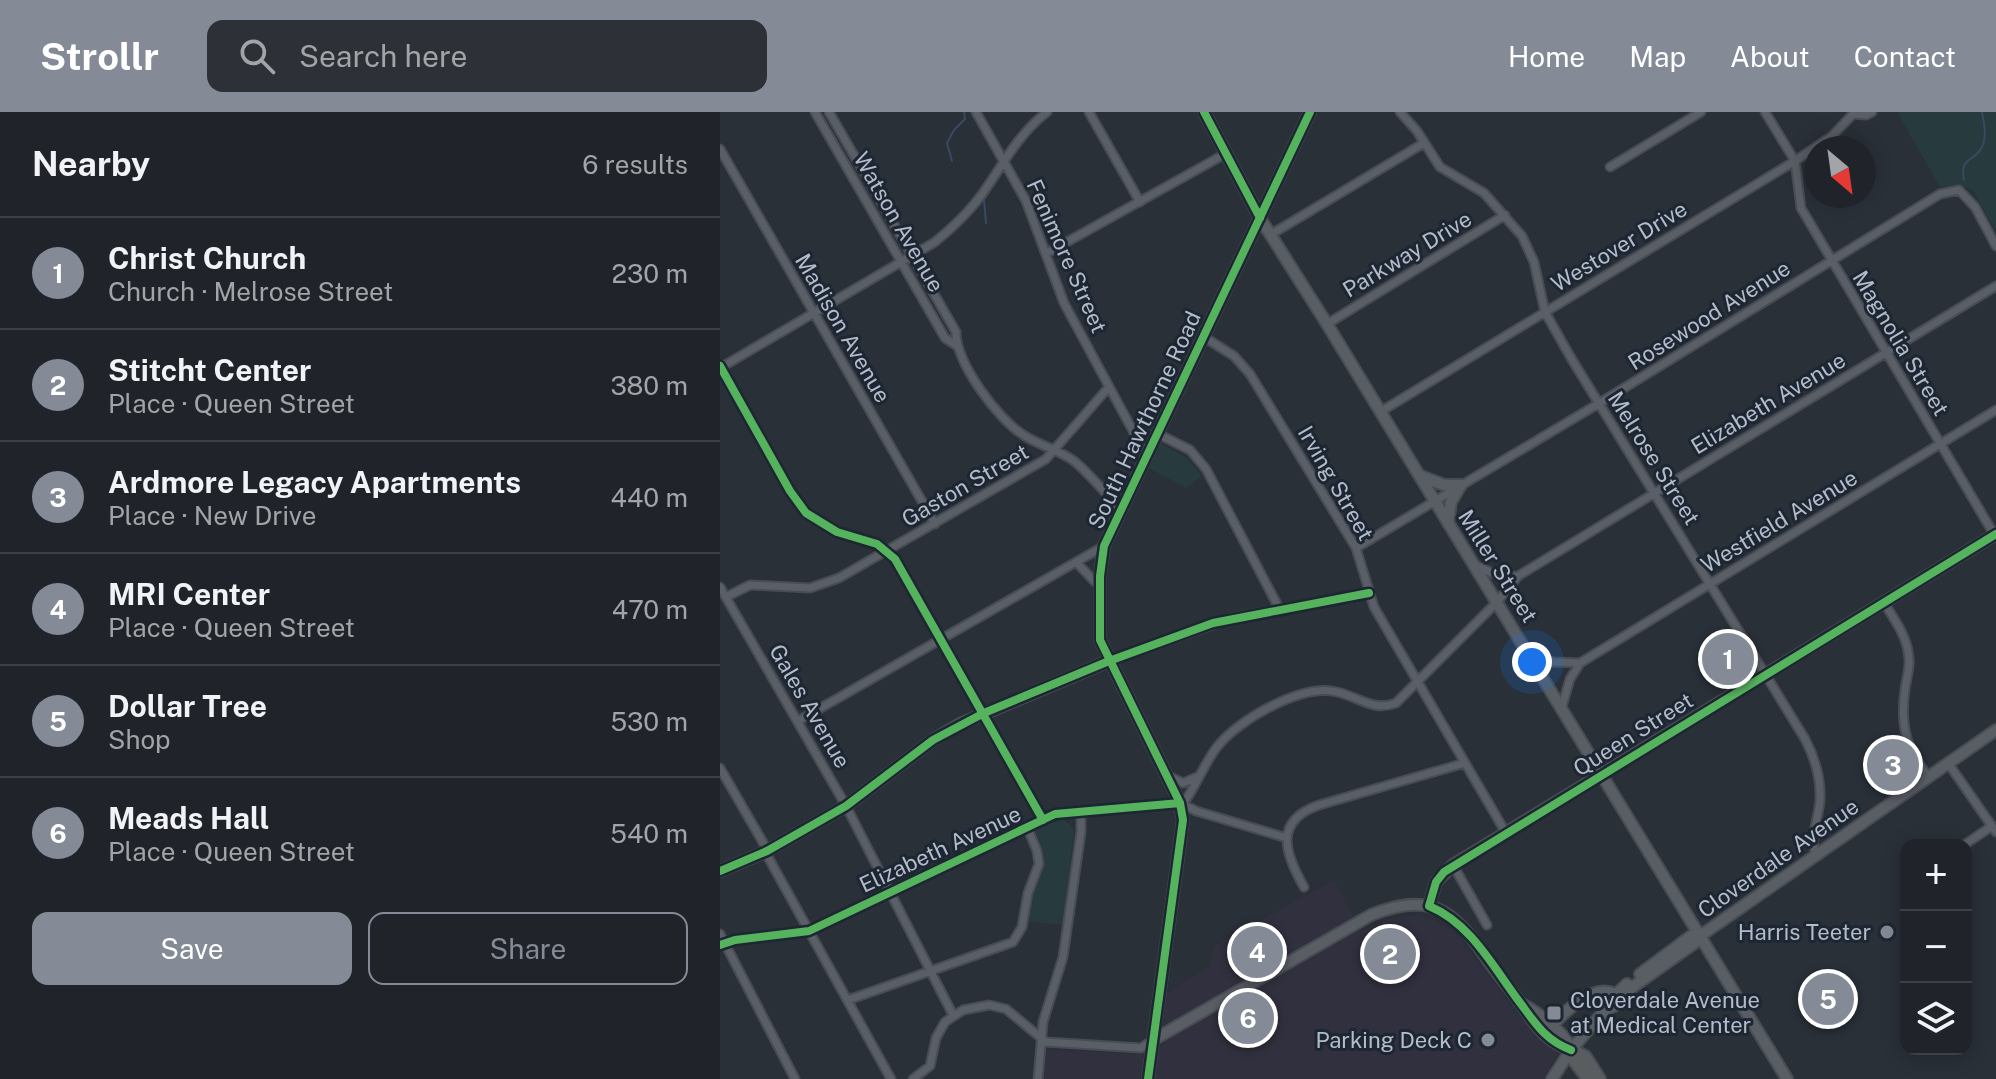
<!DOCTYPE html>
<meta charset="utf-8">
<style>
body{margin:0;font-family:"Public Sans",sans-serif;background:#2d3036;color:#f1f3f6}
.controls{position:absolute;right:24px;bottom:24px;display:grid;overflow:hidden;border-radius:16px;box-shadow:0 4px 20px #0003}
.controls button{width:72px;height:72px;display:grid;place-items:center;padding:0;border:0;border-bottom:2px solid #3d4147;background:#20242a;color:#f1f3f6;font:40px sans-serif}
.compass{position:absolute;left:1084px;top:24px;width:72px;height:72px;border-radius:50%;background:#20242a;box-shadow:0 4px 20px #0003;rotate:151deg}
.you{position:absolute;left:812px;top:550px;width:28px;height:28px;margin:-20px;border:6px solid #fff;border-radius:50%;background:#1a73e8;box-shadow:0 0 0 12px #1a73e833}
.badge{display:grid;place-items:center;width:52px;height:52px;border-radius:50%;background:#848b96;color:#fff;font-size:26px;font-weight:700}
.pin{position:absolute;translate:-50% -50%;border:4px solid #fff;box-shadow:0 2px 8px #0006}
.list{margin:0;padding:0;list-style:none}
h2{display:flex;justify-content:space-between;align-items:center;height:104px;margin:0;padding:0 32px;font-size:34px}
h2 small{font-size:26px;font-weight:400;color:#a2a4a8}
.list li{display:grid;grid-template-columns:52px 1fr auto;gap:24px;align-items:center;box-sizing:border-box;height:112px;padding:0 32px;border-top:2px solid #3d4147}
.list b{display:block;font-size:30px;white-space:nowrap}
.list p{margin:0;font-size:26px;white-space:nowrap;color:#a2a4a8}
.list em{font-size:26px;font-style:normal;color:#a2a4a8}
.actions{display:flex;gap:16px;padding:24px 32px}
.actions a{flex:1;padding:18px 0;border:2px solid #848b96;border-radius:16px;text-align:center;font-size:28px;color:#848b96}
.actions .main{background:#848b96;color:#fff}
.icon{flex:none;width:44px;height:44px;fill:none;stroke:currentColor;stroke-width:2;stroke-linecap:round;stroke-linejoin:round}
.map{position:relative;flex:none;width:1276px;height:967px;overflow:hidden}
header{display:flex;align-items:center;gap:48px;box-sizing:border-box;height:112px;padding:0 40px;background:#848b96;color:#fff}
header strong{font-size:38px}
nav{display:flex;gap:44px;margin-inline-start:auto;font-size:28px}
.search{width:560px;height:72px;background:#2d3036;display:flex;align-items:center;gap:20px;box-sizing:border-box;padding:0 28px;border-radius:16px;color:#a2a4a8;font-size:30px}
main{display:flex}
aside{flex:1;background:#20242a}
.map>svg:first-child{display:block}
.medical{fill:#31303e}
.green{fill:#273a3e}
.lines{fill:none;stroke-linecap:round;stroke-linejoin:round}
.stream{stroke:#384963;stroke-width:2}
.street-casing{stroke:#484c53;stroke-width:11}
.secondary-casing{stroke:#484c53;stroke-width:14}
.highway-casing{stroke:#474c53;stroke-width:16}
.street{stroke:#5a5e66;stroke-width:7}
.secondary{stroke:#595d64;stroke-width:10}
.highway{stroke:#5a5d60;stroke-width:12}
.cycleway-casing{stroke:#1d2633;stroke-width:13}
.cycleway{stroke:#56b35d;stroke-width:8}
.poi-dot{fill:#848b96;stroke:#1d2633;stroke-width:3}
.labels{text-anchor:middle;stroke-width:6;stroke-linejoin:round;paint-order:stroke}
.street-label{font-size:22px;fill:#b4bcc9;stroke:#1d2633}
.poi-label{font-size:22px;fill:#b4bcc9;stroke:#1d2633;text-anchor:end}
</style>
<header>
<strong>Strollr</strong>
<div class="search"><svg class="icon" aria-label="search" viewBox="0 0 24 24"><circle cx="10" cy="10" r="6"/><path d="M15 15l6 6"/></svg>Search here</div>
<nav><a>Home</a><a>Map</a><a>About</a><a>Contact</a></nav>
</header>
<main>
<aside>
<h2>Nearby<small>6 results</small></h2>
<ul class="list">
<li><span class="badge">1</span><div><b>Christ Church</b><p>Church · Melrose Street</p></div><em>230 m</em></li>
<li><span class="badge">2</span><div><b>Stitcht Center</b><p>Place · Queen Street</p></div><em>380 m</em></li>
<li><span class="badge">3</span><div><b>Ardmore Legacy Apartments</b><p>Place · New Drive</p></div><em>440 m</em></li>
<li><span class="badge">4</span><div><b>MRI Center</b><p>Place · Queen Street</p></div><em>470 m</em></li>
<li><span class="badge">5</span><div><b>Dollar Tree</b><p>Shop</p></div><em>530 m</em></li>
<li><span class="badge">6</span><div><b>Meads Hall</b><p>Place · Queen Street</p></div><em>540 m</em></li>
</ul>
<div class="actions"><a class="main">Save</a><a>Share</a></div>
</aside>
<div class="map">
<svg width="1276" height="967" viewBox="0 0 1276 967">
<rect width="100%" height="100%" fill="#2a3038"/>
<!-- medical -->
<path class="medical" d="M614,768l27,51 23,-11 36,-6 34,17 64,84 37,34 2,5 -13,25h-501l1,-30 93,5 25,-8 6,-7 -4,-15 1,-30 45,-28 4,-20z"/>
<!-- green -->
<path class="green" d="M1177,0h99v120l-23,-42 -17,-5 -16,2z
M441,331l26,15 15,18 -16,12 -37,-20z
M343,707l8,7 3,6 -11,93 -35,-4 3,-23 11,-36 -2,-16 -7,-16z"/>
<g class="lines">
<!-- stream -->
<path class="stream" d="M232,49l-5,-18 7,-13 11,-11 -1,-7
M1244,68c-5,-24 11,-18 18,-33 5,-10 2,-25 0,-35
M264,88l2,23"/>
<!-- street casing -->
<g class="street-casing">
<path id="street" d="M95,0l130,226 11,7
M109,0l127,220c0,31 42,88 69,104 16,10 34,14 49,25 17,14 32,33 47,49
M256,0l50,89 38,102 83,154
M369,0l51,90
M680,0l17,19 23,36 44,26 38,43 12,26 11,50 26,46 234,381c10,19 16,39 15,61 -1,18 -12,39 -3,56
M1045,0l30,49 6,47 194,328
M1134,2l12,1 6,-3
M0,37l215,375
M890,55l91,-55
M550,123l154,-92
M327,141l178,-99
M607,212l178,-109
M484,225l30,19 16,18 106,174 18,59 132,226
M0,254l70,125 16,22 31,19 40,12 18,15 148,261
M0,256l215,-126c16,-13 32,-28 45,-45 22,-30 36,-61 67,-85
M660,300l415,-251 37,-25 23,-24
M438,322l32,16 16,19 74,141
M636,436l242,-144 342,-210 19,-4 16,17 21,39
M356,450l24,25
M755,453l26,12 17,-1
M0,475l126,219 107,209
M6,485l24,-12 60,3 29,-10 207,-119 62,-71
M1164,491c11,17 24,35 25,56 1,10 -3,21 -4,31 -5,34 1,60 24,87
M808,543l25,7 27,1
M389,549l123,-43 137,-25
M841,598l9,-31 10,-16 416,-253
M78,609l306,-175
M1228,651l48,69
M0,656l45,78 3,11 123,222
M448,664l15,7 14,-6
M460,691l16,8 91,27
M1244,733l28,-19
M733,753l34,60
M584,775c-19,-33 -31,-66 15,-82l146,-42
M0,822l75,145
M0,833l15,-5 74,-9 246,-117 125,-11 5,-2c12,-17 19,-37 32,-54 21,-27 85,-64 120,-55 22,5 37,20 59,11l101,-101 21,-26 478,-290
M128,888l165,-58 9,-15 6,-34 11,-29 -2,-13 -10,-24
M193,967l17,-13 6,-28 9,-16 18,-12 26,-5 17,4 40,33 95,6 12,-8
M318,967l5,-57 20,-65 18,-125v-21"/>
</g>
<!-- secondary casing -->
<g class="secondary-casing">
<path id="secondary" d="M484,0l56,106 67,106 460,755
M701,364l23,9h17
M728,411l3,-21 10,-17
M0,759l47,-20 79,-45 87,-66 27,-16 149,-63
M709,794l7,-24 17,-17 543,-331
M920,862l51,-38h9
M802,892c18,10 42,27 49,46
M886,897l8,-3 20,-20 62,-44 4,-6 296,-206
M832,914c13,-15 42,-43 63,-32
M433,928l218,-125c57,-23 81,-7 114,41 10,15 22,29 33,44 16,22 26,41 53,50
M428,967l35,-259 -3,-17 -80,-163v-64l4,-30 206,-434
M832,967l19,-29 35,-41 3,-8 18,-17"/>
</g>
<!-- highway casing -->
<g class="highway-casing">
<path id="highway" d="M851,938l14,7 14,22
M851,938l4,11 14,18"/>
</g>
<!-- street -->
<use href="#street" class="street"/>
<!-- secondary -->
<use href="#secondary" class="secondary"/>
<!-- highway -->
<use href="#highway" class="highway"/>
<!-- cycleway casing -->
<g class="cycleway-casing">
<path id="cycleway" d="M484,0l56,106
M0,254l70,125 16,22 31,19 40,12 18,15 148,261
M0,759l47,-20 79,-45 87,-66 51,-27 125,-52 104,-38 156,-30
M0,833l15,-5 74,-9 246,-117 125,-11
M851,938c-27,-10 -37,-29 -53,-50 -26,-35 -48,-77 -89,-94l7,-24 8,-10 552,-338
M428,967l35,-259 -3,-17 -80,-163v-64l4,-30 206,-434"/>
</g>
<!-- cycleway -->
<use href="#cycleway" class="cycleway"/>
</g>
<!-- markers -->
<g class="poi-dot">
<circle cx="1167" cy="820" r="8"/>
<rect x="826" y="893" width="16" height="16" rx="4"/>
<circle cx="768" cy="928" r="8"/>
</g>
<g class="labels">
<!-- street labels -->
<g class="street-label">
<text transform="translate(179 110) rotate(60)" y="8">Watson Avenue</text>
<text transform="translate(899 134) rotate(-31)" y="8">Westover Drive</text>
<text transform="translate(687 142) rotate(-31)" y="8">Parkway Drive</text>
<text transform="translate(347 144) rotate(66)" y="8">Fenimore Street</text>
<text transform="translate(989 203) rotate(-32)" y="8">Rosewood Avenue</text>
<text transform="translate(123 216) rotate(60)" y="8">Madison Avenue</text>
<text transform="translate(1181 231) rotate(59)" y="8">Magnolia Street</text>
<text transform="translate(1048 291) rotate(-31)" y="8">Elizabeth Avenue</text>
<text transform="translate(424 308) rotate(-65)" y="8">South Hawthorne Road</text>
<text transform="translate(934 346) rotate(58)" y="8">Melrose Street</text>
<text transform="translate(616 371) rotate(60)" y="8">Irving Street</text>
<text transform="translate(245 373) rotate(-30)" y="8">Gaston Street</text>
<text transform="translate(1059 409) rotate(-31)" y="8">Westfield Avenue</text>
<text transform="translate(778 454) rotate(58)" y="8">Miller Street</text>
<text transform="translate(90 594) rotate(60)" y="8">Gales Avenue</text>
<text transform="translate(913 622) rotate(-32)" y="8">Queen Street</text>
<text transform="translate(220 737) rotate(-25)" y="8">Elizabeth Avenue</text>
<text transform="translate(1058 746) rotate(-35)" y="8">Cloverdale Avenue</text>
</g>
<!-- poi labels -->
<g class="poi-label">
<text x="1151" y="828">Harris Teeter</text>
<text x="850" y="896" text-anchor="start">Cloverdale Avenue<tspan x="850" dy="25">at Medical Center</tspan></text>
<text x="752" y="936">Parking Deck C</text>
</g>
</g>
</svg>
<div class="controls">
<button>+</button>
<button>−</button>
<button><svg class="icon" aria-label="layers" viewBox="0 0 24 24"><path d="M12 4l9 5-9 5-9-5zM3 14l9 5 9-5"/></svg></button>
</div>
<svg class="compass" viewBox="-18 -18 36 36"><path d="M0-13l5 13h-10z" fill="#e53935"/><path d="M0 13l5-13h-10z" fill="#a2a4a8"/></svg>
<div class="you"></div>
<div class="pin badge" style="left:1008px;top:547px">1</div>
<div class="pin badge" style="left:670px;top:842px">2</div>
<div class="pin badge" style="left:1173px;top:653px">3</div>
<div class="pin badge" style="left:537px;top:840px">4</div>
<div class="pin badge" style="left:1108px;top:887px">5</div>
<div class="pin badge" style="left:528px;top:906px">6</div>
</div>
</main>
